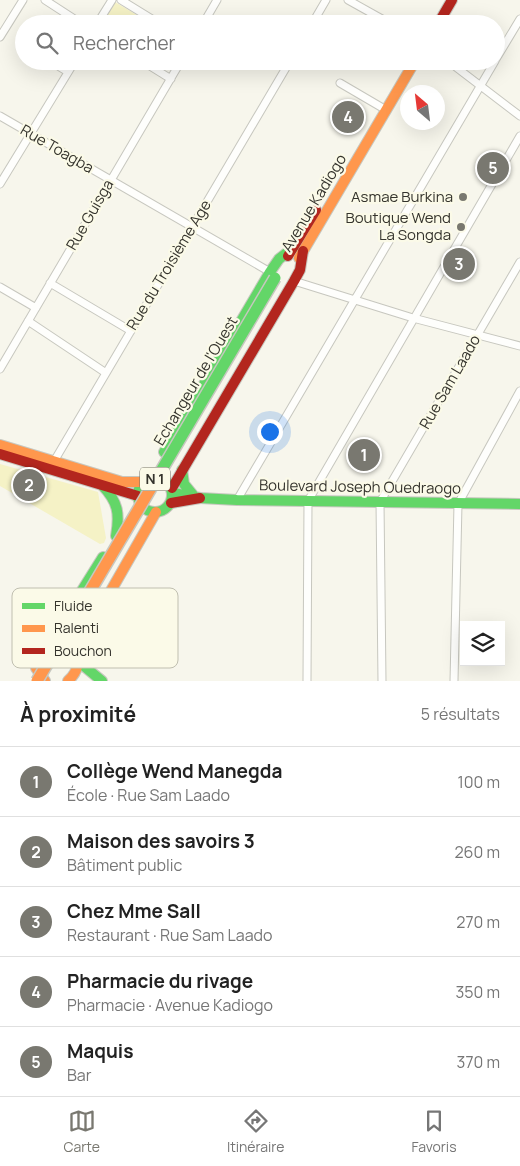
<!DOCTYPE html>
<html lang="fr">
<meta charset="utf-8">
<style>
body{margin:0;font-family:Manrope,sans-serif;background:#f2f2f2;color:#222}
.controls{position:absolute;right:15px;bottom:15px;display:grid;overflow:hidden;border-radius:0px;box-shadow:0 5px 20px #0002}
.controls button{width:45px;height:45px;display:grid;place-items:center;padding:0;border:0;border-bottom:1px solid #e0e0e0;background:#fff;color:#222;font:25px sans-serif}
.compass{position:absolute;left:400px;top:85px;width:45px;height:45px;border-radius:50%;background:#fff;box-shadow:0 5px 20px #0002;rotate:332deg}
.you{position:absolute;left:269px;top:431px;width:18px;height:18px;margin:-12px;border:4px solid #fff;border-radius:50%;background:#1a73e8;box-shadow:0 0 0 8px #1a73e833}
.badge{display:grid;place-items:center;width:32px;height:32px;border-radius:50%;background:#797870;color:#fff;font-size:16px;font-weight:700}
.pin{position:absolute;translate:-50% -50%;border:2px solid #fff;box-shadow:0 1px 5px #0006}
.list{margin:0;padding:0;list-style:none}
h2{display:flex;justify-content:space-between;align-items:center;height:65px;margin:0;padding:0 20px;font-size:21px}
h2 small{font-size:16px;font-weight:400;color:#767676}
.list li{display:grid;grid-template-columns:32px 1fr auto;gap:15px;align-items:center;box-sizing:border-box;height:70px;padding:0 20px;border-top:1px solid #e0e0e0}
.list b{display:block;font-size:19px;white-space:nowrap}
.list p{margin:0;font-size:16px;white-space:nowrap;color:#767676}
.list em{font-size:16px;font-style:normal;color:#767676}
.icon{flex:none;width:28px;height:28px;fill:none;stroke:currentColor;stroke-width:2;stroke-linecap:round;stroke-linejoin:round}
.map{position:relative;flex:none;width:520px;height:681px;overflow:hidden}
.search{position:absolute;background:#fff;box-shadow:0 5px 20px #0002;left:15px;right:15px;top:15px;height:55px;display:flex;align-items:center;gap:12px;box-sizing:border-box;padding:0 18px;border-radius:28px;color:#767676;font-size:19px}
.sheet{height:415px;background:#fff}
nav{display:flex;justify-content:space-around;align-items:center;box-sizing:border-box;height:70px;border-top:1px solid #e0e0e0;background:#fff;font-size:14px;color:#767676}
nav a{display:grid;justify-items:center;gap:2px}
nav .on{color:#797870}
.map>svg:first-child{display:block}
.green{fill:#f5f2c6}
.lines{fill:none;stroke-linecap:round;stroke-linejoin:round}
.street-casing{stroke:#c7c7bf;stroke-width:9}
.fast-casing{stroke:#c7c7bf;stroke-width:12}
.slow-casing{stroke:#c7c7bf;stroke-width:12}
.jam-casing{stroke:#c7c7bf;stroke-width:12}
.street{stroke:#fefefc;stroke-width:7}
.fast{stroke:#63d668;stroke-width:10}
.slow{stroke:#ff974d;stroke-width:10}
.jam{stroke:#b3261e;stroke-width:10}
.fast-bridge-casing{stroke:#c7c7bf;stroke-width:14;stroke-linecap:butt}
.slow-bridge-casing{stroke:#c7c7bf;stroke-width:14;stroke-linecap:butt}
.fast-bridge{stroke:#63d668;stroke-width:11}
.slow-bridge{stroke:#ff974d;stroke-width:11}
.poi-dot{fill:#797870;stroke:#fbfae8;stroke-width:2}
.labels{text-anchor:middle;stroke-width:4.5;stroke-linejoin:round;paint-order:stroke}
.shield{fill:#fbfae8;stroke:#706f65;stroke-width:1}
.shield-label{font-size:14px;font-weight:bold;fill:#35342d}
.street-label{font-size:15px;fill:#35342d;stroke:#fbfae8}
.poi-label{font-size:15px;fill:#35342d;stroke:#fbfae8;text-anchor:end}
.key{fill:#fbfae8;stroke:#c0bfb0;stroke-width:1}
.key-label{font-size:14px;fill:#35342d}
</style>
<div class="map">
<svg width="520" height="681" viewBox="0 0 520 681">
<rect width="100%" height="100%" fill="#f7f6ec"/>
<!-- green -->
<path class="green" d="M115,2l37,22h-50z
M0,464l98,28 8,46 -2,5 -4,1 -100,-58z"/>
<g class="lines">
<!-- street casing -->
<g class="street-casing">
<path id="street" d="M45,0l37,24
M121,0l39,24
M348,0l43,24
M97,24l15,-24
M203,24l14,-24
M312,24l14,-24
M0,37l23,-37
M496,59l24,-40
M50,61l18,11
M142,61l29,18
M448,61l72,55
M340,83l41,24
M0,116l270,156
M0,184l75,-123
M294,281l119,37 107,28
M50,283l81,48
M0,287l36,21
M28,321l78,52
M0,369l181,-308
M53,463l237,-402
M237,500l258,-439
M307,681l1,-180 212,-365
M382,681l-2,-179 140,-240
M454,681l4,-177 62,-113"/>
</g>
<!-- fast casing -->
<g class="fast-casing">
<path id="fast" d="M164,452l106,-180 9,-13 14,-11
M182,470l2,14 9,11
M138 495a17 17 0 1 1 34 0a17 17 0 1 1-34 0Z
M102,485c16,17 18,28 14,51
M173,493l27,5 37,2 283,4
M44,644l19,-23 40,-64
M79,662l23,19"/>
</g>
<!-- slow casing -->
<g class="slow-casing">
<path id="slow" d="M299,258l116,-197
M0,445l122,37h21
M78,657l7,-21 71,-124
M45,681l-9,-13c-3,-18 8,-24 23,-28 20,8 25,26 9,41"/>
</g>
<!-- jam casing -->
<g class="jam-casing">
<path id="jam" d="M438,24l14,-24
M288,256l28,-46
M0,454l138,42
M172,488l122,-207 6,-11 3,-19
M171,503l29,-5"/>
</g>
<!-- street -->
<use href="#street" class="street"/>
<!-- fast -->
<use href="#fast" class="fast"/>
<!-- slow -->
<use href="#slow" class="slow"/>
<!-- jam -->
<use href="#jam" class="jam"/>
<!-- fast-bridge casing -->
<g class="fast-bridge-casing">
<path id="fast-bridge" d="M151,488l124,-210"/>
</g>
<!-- slow-bridge casing -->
<g class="slow-bridge-casing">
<path id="slow-bridge" d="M37,681l114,-193"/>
</g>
<!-- fast-bridge -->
<use href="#fast-bridge" class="fast-bridge"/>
<!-- slow-bridge -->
<use href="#slow-bridge" class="slow-bridge"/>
</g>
<!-- markers -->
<g class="poi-dot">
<circle cx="463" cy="197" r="5"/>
<circle cx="461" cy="227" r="5"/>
</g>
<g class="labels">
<!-- shield labels -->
<rect class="shield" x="140" y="467.5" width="30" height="23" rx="4"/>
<g class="shield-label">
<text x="155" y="484">N 1</text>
</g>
<!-- street labels -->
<g class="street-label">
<text transform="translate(57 149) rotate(30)" y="5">Rue Toagba</text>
<text transform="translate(314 203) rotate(-59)" y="5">Avenue Kadiogo</text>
<text transform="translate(90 215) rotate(-60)" y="5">Rue Guisga</text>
<text transform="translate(169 265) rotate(-59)" y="5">Rue du Troisième Age</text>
<text transform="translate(196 381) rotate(-59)" y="5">Echangeur de l'Ouest</text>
<text transform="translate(450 382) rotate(-60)" y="5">Rue Sam Laado</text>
<text transform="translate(360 487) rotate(1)" y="5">Boulevard Joseph Ouedraogo</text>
</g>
<!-- poi labels -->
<g class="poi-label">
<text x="453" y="202">Asmae Burkina</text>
<text x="451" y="223">Boutique Wend<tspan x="451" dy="17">La Songda</tspan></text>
</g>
</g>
<!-- legend -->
<rect x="12" y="588" width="166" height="80" rx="8" class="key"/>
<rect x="22" y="603" width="23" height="6" fill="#63d668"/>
<rect x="22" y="625" width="23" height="7" fill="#ff974d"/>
<rect x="22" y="648" width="23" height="6" fill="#b3261e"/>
<g class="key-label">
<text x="54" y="611">Fluide</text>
<text x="54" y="633">Ralenti</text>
<text x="54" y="656">Bouchon</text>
</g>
</svg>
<div class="controls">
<button><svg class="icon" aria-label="layers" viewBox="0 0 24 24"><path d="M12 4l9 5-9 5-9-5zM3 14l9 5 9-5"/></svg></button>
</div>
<svg class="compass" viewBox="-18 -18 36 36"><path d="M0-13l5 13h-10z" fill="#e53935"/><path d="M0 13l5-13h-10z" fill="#767676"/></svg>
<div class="you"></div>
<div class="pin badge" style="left:364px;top:455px">1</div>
<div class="pin badge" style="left:29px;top:485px">2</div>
<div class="pin badge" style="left:459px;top:264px">3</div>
<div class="pin badge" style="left:348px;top:117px">4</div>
<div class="pin badge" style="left:493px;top:168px">5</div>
<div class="search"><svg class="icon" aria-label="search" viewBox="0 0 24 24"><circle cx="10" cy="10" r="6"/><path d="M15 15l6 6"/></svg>Rechercher</div>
</div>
<section class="sheet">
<h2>À proximité<small>5 résultats</small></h2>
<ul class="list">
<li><span class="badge">1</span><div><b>Collège Wend Manegda</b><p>École · Rue Sam Laado</p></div><em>100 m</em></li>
<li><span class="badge">2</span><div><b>Maison des savoirs 3</b><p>Bâtiment public</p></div><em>260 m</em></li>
<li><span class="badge">3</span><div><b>Chez Mme Sall</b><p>Restaurant · Rue Sam Laado</p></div><em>270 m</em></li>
<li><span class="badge">4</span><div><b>Pharmacie du rivage</b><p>Pharmacie · Avenue Kadiogo</p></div><em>350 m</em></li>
<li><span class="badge">5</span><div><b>Maquis</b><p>Bar</p></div><em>370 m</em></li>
</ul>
</section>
<nav>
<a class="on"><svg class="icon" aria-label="map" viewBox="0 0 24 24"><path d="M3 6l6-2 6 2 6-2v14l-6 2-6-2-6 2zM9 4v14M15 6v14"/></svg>Carte</a>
<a><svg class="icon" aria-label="directions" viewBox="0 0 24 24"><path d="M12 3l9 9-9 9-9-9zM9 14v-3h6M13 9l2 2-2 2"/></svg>Itinéraire</a>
<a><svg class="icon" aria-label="saved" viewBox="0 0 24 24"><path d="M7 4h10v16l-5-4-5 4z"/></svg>Favoris</a>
</nav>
